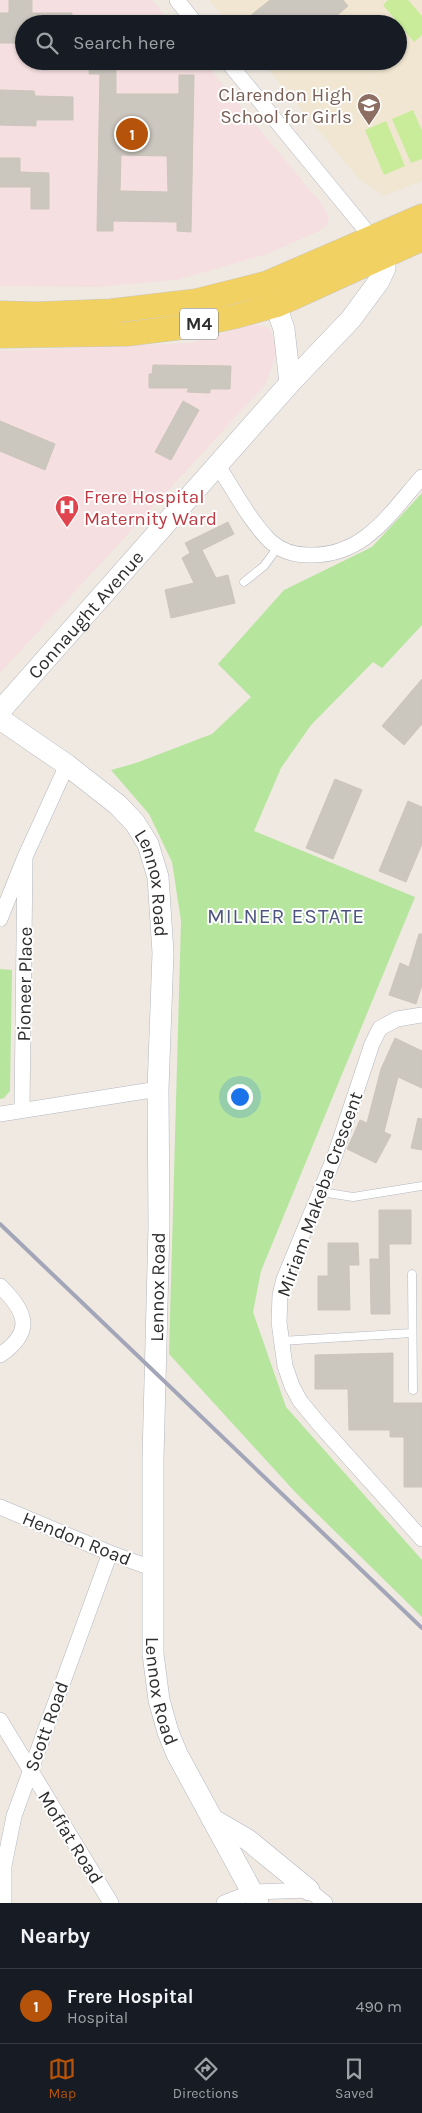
<!DOCTYPE html>
<style>
body{margin:0;font-family:Karla,sans-serif;background:#20242c;color:#f1f3f6}
.you{position:absolute;left:239px;top:1096px;width:18px;height:18px;margin:-12px;border:4px solid #fff;border-radius:50%;background:#1a73e8;box-shadow:0 0 0 8px #1a73e833}
.badge{display:grid;place-items:center;width:32px;height:32px;border-radius:50%;background:#b45309;color:#fff;font-size:16px;font-weight:700}
.pin{position:absolute;translate:-50% -50%;border:2px solid #fff;box-shadow:0 1px 5px #0006}
.list{margin:0;padding:0;list-style:none}
h2{display:flex;justify-content:space-between;align-items:center;height:65px;margin:0;padding:0 20px;font-size:21px}
h2 small{font-size:16px;font-weight:400;color:#9ea1a6}
.list li{display:grid;grid-template-columns:32px 1fr auto;gap:15px;align-items:center;box-sizing:border-box;height:75px;padding:0 20px;border-top:1px solid #363941}
.list b{display:block;font-size:19px;white-space:nowrap}
.list p{margin:0;font-size:16px;white-space:nowrap;color:#9ea1a6}
.list em{font-size:16px;font-style:normal;color:#9ea1a6}
.icon{flex:none;width:28px;height:28px;fill:none;stroke:currentColor;stroke-width:2;stroke-linecap:round;stroke-linejoin:round}
.map{position:relative;flex:none;width:422px;height:1903px;overflow:hidden}
.search{position:absolute;background:#171b24;box-shadow:0 1px 4px #0004;left:15px;right:15px;top:15px;height:55px;display:flex;align-items:center;gap:12px;box-sizing:border-box;padding:0 18px;border-radius:28px;color:#9ea1a6;font-size:19px}
.sheet{height:140px;background:#171b24}
nav{display:flex;justify-content:space-around;align-items:center;box-sizing:border-box;height:70px;border-top:1px solid #363941;background:#171b24;font-size:14px;color:#9ea1a6}
nav a{display:grid;justify-items:center;gap:2px}
nav .on{color:#b45309}
.map>svg:first-child{display:block}
.education{fill:#f0e6d1}
.medical{fill:#f5dfe0}
.green{fill:#b6e59e}
.pitch{fill:#c9ec9a}
.building{fill:#cbc7bf;stroke:#cbc5ba;fill-rule:evenodd}
.lines{fill:none;stroke-linecap:round;stroke-linejoin:round}
.lane-casing{stroke:#b4b7c1;stroke-width:9}
.street-casing{stroke:#b4b7c1;stroke-width:16}
.secondary-casing{stroke:#b4b7c1;stroke-width:22}
.primary-casing{stroke:#c9c9c9;stroke-width:25}
.lane{stroke:#fff;stroke-width:8}
.street{stroke:#fff;stroke-width:15}
.secondary{stroke:#fff;stroke-width:21}
.primary{stroke:#f2d163;stroke-width:24}
.rail{stroke:#a3a6b8;stroke-width:4}
.labels{text-anchor:middle;stroke-width:4;stroke-linejoin:round;paint-order:stroke}
.shield{fill:#fff;stroke:#6d6d6d;stroke-width:1}
.shield-label{font-size:18px;font-weight:bold;fill:#2e2e2e}
.education-label{font-size:19px;fill:#785e54;stroke:#fff;text-anchor:end}
.health-label{font-size:19px;fill:#be3a42;stroke:#fff;text-anchor:start}
.street-label{font-size:19px;fill:#2e2e2e;stroke:#fff}
.quarter-label{font-size:21px;letter-spacing:1px;fill:#4d5680;stroke:#fff}
</style>
<div class="map">
<svg width="422" height="1903" viewBox="0 0 422 1903">
<rect width="100%" height="100%" fill="#efe9e1"/>
<!-- education -->
<path class="education" d="M209,0h213v181l-38,15 -25,-17 -98,-118h137v-37h-169z"/>
<!-- medical -->
<path class="medical" d="M0,0h152l20,24h-148v37h179l121,146 5,11 -3,8 -9,6 -50,22 -91,26 -80,7 -96,-1z
M253,324l17,4 7,23 -11,33 -266,289v-322l191,-8z"/>
<!-- green -->
<path class="green" d="M422,493v132l-40,43 -9,-6 -62,63 -30,43 -27,63 161,66 -154,374 -8,41 33,95 136,153v57l-126,-124 -127,-139 12,-433 -9,-59 -23,-48 -38,-44 25,-7 76,-29 39,-37 -33,-33 66,-74 88,-43z
M0,969l12,1 -2,121 -6,7 -4,1z"/>
<!-- pitch -->
<path class="pitch" d="M388,0h20l14,16v19l-8,7 -31,-37z
M413,110l9,21v28l-11,4 -19,-44z
M386,121l19,45 -21,9 -19,-45z"/>
<!-- building -->
<path class="building" d="M9,0h23v13h40v11h-48v19h-24v-30h9z
M270,0h73l5,6 -21,18h-87z
M90,61h26v33h63v-19h15l-3,157 -14,-1v-9l-64,-1v10h-16l3,-157h-11zM121,155l46,1 1,36 -48,-1z
M0,90l34,1 1,5 38,1v23h-37v6l-36,-1z
M0,158h20v14l29,1v36h-18v-22h-31z
M153,365l78,1 -1,23h-20v4l-23,-1 2,-4h-40v-14h3z
M183,401l16,9 -28,50 -16,-8z
M0,421l55,23 -10,26 -45,-19z
M228,522l6,12 -32,16 14,28 12,-3 7,28 -64,15 -6,-28 29,-7 -12,-25 8,-5 -5,-10z
M422,679v45l-18,21 -22,-19z
M335,779l27,11 -29,69 -27,-11z
M408,801l14,6v37l-16,38 -27,-11z
M419,934h3v51l-6,19 -27,-9 11,-32 9,4z
M395,1038l27,13v37l-24,-11 -14,55 7,3 -15,28 -29,-14 13,-29 7,3 14,-54z
M418,1118l4,1v31l-11,-2z
M379,1210h32v34h-22l1,70h-19l-1,-55h9z
M328,1243h30l1,22h-10l1,45h-32v-34h10z
M393,1353v50h29v84h-18v-50h-14v-7h-41l-1,-41h-33v-34z"/>
<g class="lines">
<!-- lane casing -->
<g class="lane-casing">
<path id="lane" d="M244,582l20,-16 14,-19
M321,1192l32,5 69,-11
M412,1274l1,116
M281,1341l131,-8"/>
</g>
<!-- street casing -->
<g class="street-casing">
<path id="street" d="M177,0l19,24
M227,61l150,183
M218,466c16,24 31,54 52,75 11,10 24,14 38,14 56,2 81,-41 114,-78
M0,919l25,-62 42,-92
M422,1015l-25,4 -17,9 -8,16 -38,114 -50,121 -4,16 -1,27 6,44 7,20 8,15 19,23 103,115
M22,1110l3,-253
M0,1114l158,-25
M0,1286c27,26 34,46 0,69
M0,1507l110,46 44,16
M0,1720l111,183
M4,1903v-37l10,-50 96,-263
M224,1903l28,-11 57,-2 16,13"/>
</g>
<!-- secondary casing -->
<g class="secondary-casing">
<g id="secondary">
<path d="M271,291l13,38 6,54"/>
<path id="s1" d="M0,711l290,-328 61,-64 28,-38 6,-13v-12"/>
<path id="s2" d="M0,719l67,46 51,40 17,18 13,21 10,33 5,76 -5,136 1,138 -6,231v196l6,46 9,32 9,22 81,149"/>
<path d="M212,1819l36,21 61,50"/>
</g>
</g>
<!-- primary casing -->
<g class="primary-casing">
<path id="primary" d="M0,313l37,1 74,-3 85,-10 71,-18 155,-67
M0,336l127,-2 65,-8 45,-10 40,-11 145,-66"/>
</g>
<!-- lane -->
<use href="#lane" class="lane"/>
<!-- street -->
<use href="#street" class="street"/>
<!-- secondary -->
<use href="#secondary" class="secondary"/>
<!-- primary -->
<use href="#primary" class="primary"/>
<!-- rail -->
<path class="rail" d="M0,1224l422,404"/>
</g>
<!-- icons -->
<defs>
<g id="school-pin" transform="scale(1.25)"><path d="M0 17L-7.5 6A9.5 9.5 0 1 1 7.5 6Z" fill="#8d6e63" stroke="#fff"/><path d="M0-5L7-2L0 1L-7-2ZM-4 1L0 2.5L4 1V4Q0 6-4 4Z" fill="#fff"/></g>
<g id="hospital-pin" transform="scale(1.25)"><path d="M0 17L-7.5 6A9.5 9.5 0 1 1 7.5 6Z" fill="#e0444e" stroke="#fff"/><path d="M-5-5h3v3.5h4V-5h3V5h-3V1.5h-4V5h-3Z" fill="#fff"/></g>
</defs>
<g fill-rule="evenodd">
<use href="#school-pin" x="369" y="105"/>
<use href="#hospital-pin" x="67" y="507"/>
</g>
<g class="labels">
<!-- shield labels -->
<rect class="shield" x="180" y="308.5" width="38" height="31" rx="4"/>
<g class="shield-label">
<text x="199" y="330">M4</text>
</g>
<!-- education labels -->
<g class="education-label">
<text x="352" y="101">Clarendon High<tspan x="352" dy="22">School for Girls</tspan></text>
</g>
<!-- health labels -->
<g class="health-label">
<text x="84" y="503">Frere Hospital<tspan x="84" dy="22">Maternity Ward</tspan></text>
</g>
<!-- street labels -->
<g class="street-label">
<text dy="7" stroke="none"><textPath href="#s1" startOffset="129">Connaught Avenue</textPath></text>
<text dy="7" stroke="none"><textPath href="#s2" startOffset="235">Lennox Road</textPath></text>
<text transform="translate(24 984) rotate(-89)" y="7">Pioneer Place</text>
<text transform="translate(319 1194) rotate(-70)" y="7">Miriam Makeba Crescent</text>
<text transform="translate(157 1287) rotate(-89)" y="7">Lennox Road</text>
<text transform="translate(77 1538) rotate(22)" y="7">Hendon Road</text>
<text dy="7" stroke="none"><textPath href="#s2" startOffset="1045">Lennox Road</textPath></text>
<text transform="translate(46 1726) rotate(-70)" y="7">Scott Road</text>
<text transform="translate(71 1837) rotate(58)" y="7">Moffat Road</text>
</g>
<!-- quarter labels -->
<g class="quarter-label">
<text x="286" y="923">MILNER ESTATE</text>
</g>
</g>
</svg>
<div class="you"></div>
<div class="pin badge" style="left:132px;top:134px">1</div>
<div class="search"><svg class="icon" aria-label="search" viewBox="0 0 24 24"><circle cx="10" cy="10" r="6"/><path d="M15 15l6 6"/></svg>Search here</div>
</div>
<section class="sheet">
<h2>Nearby<small></small></h2>
<ul class="list">
<li><span class="badge">1</span><div><b>Frere Hospital</b><p>Hospital</p></div><em>490 m</em></li>
</ul>
</section>
<nav>
<a class="on"><svg class="icon" aria-label="map" viewBox="0 0 24 24"><path d="M3 6l6-2 6 2 6-2v14l-6 2-6-2-6 2zM9 4v14M15 6v14"/></svg>Map</a>
<a><svg class="icon" aria-label="directions" viewBox="0 0 24 24"><path d="M12 3l9 9-9 9-9-9zM9 14v-3h6M13 9l2 2-2 2"/></svg>Directions</a>
<a><svg class="icon" aria-label="saved" viewBox="0 0 24 24"><path d="M7 4h10v16l-5-4-5 4z"/></svg>Saved</a>
</nav>
